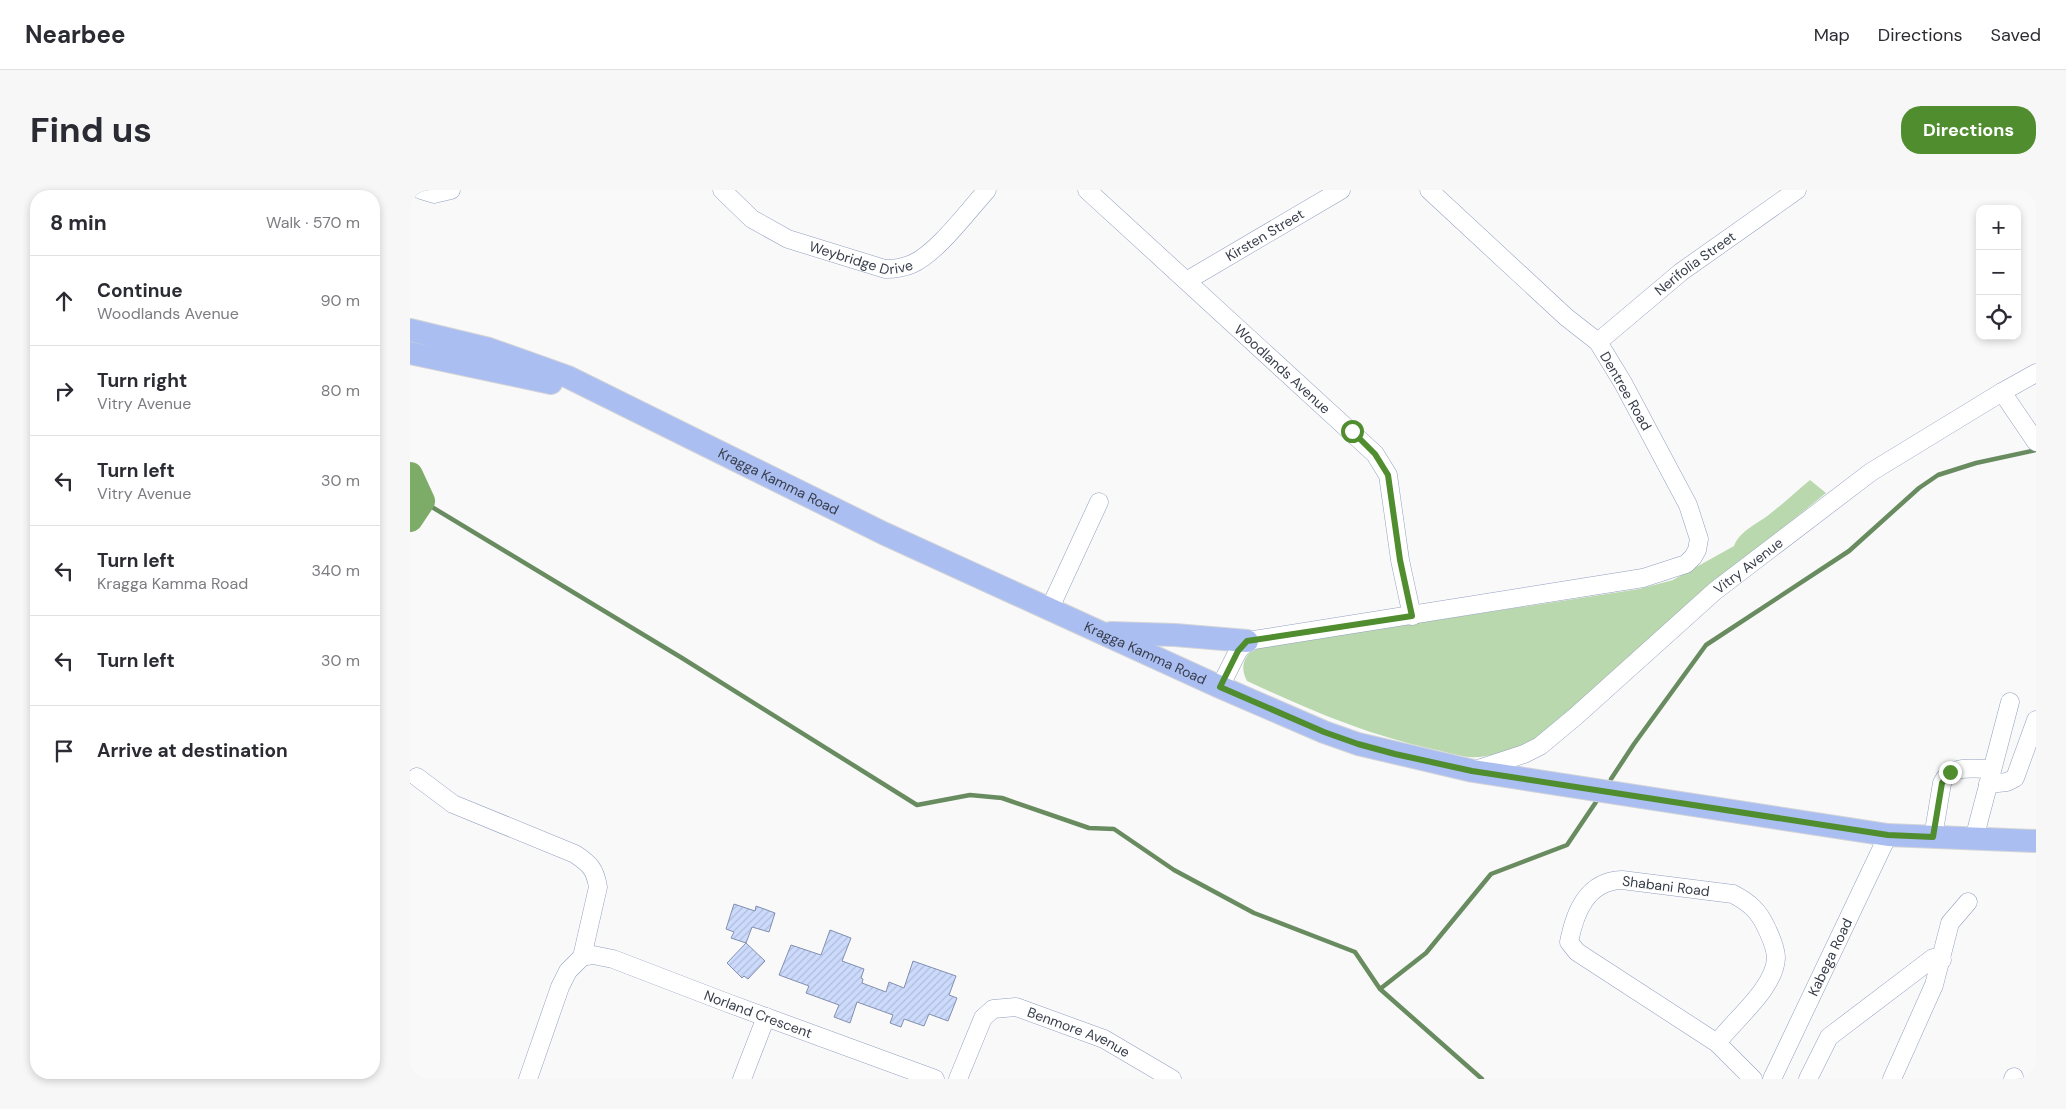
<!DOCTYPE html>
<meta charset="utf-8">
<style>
body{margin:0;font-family:"DM Sans",sans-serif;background:#f7f7f7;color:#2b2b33}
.controls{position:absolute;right:15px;top:15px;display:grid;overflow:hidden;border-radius:10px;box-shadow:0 2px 8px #0003}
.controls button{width:45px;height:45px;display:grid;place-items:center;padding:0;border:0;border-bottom:1px solid #e1e1e2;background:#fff;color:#2b2b33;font:25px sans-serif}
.stop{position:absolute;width:15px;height:15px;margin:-11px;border:4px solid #4f8d2e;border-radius:50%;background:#fff}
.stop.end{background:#4f8d2e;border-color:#fff;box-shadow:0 1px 5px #0008}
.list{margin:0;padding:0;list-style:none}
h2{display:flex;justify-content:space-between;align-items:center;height:65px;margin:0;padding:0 20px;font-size:21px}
h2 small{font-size:16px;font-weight:400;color:#7c7c81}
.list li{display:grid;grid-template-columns:32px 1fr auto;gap:15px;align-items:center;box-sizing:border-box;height:90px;padding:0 20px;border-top:1px solid #e1e1e2}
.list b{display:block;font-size:19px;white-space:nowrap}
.list p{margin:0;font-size:16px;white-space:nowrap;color:#7c7c81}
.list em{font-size:16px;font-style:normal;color:#7c7c81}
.icon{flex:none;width:28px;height:28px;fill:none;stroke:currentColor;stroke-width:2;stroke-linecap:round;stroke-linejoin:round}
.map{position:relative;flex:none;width:1626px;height:889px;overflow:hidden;border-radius:20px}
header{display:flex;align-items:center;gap:30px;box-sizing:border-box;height:70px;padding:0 25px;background:#fff;border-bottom:1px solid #e1e1e2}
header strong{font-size:24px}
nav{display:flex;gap:28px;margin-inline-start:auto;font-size:18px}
.intro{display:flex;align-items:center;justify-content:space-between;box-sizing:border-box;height:120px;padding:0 30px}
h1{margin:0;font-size:35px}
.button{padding:12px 22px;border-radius:20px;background:#4f8d2e;color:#fff;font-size:18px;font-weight:700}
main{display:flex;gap:30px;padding:0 30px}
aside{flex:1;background:#fff;border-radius:20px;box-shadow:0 2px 8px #0003}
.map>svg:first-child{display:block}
.park{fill:#bad8ad}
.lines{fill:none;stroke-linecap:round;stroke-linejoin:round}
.stream{stroke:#688b60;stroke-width:4.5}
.river{stroke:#7dac69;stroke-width:26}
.building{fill:url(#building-hatch);stroke:#8290af}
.minor-casing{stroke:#919fbf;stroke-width:19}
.major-casing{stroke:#d3d4d7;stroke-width:24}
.minor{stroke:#fff;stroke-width:18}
.major{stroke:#aabef1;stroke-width:22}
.route{stroke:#4f8d2e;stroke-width:6}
.labels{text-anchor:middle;stroke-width:4;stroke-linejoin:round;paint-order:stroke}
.street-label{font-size:14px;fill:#373d4a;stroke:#fff}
</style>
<header>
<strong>Nearbee</strong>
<nav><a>Map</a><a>Directions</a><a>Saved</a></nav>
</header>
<div class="intro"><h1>Find us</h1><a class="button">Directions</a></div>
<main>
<aside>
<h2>8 min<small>Walk · 570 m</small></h2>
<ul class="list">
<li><svg class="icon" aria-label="ahead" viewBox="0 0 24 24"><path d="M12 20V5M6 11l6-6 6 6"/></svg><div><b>Continue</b><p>Woodlands Avenue</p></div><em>90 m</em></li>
<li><svg class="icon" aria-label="right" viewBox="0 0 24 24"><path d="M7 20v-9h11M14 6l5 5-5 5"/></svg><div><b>Turn right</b><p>Vitry Avenue</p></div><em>80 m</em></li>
<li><svg class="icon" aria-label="left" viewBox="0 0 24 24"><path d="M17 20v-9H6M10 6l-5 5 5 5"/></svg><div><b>Turn left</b><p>Vitry Avenue</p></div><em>30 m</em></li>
<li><svg class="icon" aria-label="left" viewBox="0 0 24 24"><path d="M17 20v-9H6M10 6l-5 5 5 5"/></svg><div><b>Turn left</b><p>Kragga Kamma Road</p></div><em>340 m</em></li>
<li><svg class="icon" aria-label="left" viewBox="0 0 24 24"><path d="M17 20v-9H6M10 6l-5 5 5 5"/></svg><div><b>Turn left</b></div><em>30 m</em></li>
<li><svg class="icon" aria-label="arrive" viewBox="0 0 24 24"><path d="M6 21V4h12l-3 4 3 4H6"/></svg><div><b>Arrive at destination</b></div></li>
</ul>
</aside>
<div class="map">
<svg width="1626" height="889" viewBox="0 0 1626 889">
<defs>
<pattern id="building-hatch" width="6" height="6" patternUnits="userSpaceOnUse" patternTransform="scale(1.25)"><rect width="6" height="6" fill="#ccdafc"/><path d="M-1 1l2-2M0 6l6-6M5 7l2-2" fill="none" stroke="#b0bcda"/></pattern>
</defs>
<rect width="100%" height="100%" fill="#f9f9f9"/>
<!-- park -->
<path class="park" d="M1400,290l16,13 -135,109 -146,133c-20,10 -53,24 -76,22 -12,-1 -25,-6 -37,-8 -65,-14 -125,-40 -185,-68 -7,-13 -4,-24 8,-33l384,-59 34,-9 61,-34c6,-16 24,-22 37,-33 13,-10 26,-22 39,-33z"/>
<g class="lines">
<!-- stream -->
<path class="stream" d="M12,311l260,157 235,147 53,-10 32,3 87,30 25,1 60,41 80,43 101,39 25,37 102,90
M1201,589l23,-35 72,-99 143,-94 70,-63 19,-13 38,-12 60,-13
M970,799l46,-36 65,-79 76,-29 29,-43"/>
<!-- river -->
<path class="river" d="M0,285l12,26 -12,18"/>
</g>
<!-- building -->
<path class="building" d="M324,714l21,7 1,-5 19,7 -6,19 -17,-5 -6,16 19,18 -17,18 -4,-3 -2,2 -15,-15 19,-20 -15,-5 3,-6 -8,-3z
M420,740l21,8 -9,23 22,8 -3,9 2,1 -1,4 24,9 3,-10 15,6 9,-27 43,15 -7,19 8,3 -9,23 -19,-7 -5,12 -20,-7 -3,8 -11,-4 3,-8 -36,-13 -7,21 -16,-6 5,-12 -33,-12 3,-7 -30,-11 12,-30 30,10z"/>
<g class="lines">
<!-- minor casing -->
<g class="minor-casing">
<g id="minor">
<path d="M11,0l13,4 17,-4"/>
<path id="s1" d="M312,0l30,29 36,20 97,30c9,0 18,-1 27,-5 25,-11 55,-52 75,-74"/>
<path id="s2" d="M677,0l288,264 13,21 12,85 12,56"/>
<path id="s3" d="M778,90l153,-90"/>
<path id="s4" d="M1188,152l83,-70 116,-82"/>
<path d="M1592,202l34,50"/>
<path d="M640,418l49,-106"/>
<path d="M810,497l18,-36 9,-10 396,-63 43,-14 7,-7 4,-7 2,-11 -11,-34 -65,-122 -25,-41 -32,-25 -137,-127"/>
<path id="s5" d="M1065,580l49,-16 16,-8 36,-30 139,-125 156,-119 131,-80 34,-19"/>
<path d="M7,587l36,27 122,50c15,10 20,15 23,33l-16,70"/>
<path d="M1578,594l19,-2 8,-4 21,-58"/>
<path d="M1523,647l9,-54c9,-19 31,-14 50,-14"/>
<path d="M1564,649l36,-137"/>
<path d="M1307,853c17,-23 58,-55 59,-85 0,-10 -5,-20 -9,-29 -8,-18 -17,-26 -34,-35l-111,-14c-35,1 -47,32 -53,62l8,10 140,91 36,36"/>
<path id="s6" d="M118,889l32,-92 8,-16 14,-14 11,-2 20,4 112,43 210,77"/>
<path d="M332,889l24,-62"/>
<path id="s7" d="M548,889l25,-61 10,-9 23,-2 88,32 68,40"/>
<path id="s8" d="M1362,889l116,-244"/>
<path d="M1398,889l21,-42 104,-79 9,2"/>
<path d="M1482,889l42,-94 16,-62 18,-21"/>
<path d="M1603,889l1,-2"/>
</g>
</g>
<!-- major casing -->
<g class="major-casing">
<g id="major">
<path id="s9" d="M0,140l79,19 79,28 315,156 337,154 104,45 34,12 115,27 415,64 148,6"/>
<path d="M0,163l141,30"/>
<path d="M701,443l64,2 72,6"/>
</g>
</g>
<!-- minor -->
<use href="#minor" class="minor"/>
<!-- major -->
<use href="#major" class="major"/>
</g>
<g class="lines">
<!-- route -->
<path class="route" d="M942,241l23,23 13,21 12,85 12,56 -165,25 -9,10 -18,36 104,45 34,12 37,10 77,17 416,64 45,2 9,-54 8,-11"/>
</g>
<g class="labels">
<!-- street labels -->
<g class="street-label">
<text dy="5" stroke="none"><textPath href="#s3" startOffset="89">Kirsten Street</textPath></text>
<text dy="5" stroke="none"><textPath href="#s1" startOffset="159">Weybridge Drive</textPath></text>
<text dy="5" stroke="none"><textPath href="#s4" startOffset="125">Nerifolia Street</textPath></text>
<text dy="5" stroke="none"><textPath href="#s2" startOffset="265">Woodlands Avenue</textPath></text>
<text transform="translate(1216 201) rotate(60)" y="5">Dentree Road</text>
<text dy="5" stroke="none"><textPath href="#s9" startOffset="400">Kragga Kamma Road</textPath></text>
<text dy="5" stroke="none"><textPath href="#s5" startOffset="345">Vitry Avenue</textPath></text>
<text dy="5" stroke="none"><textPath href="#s9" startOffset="805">Kragga Kamma Road</textPath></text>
<text transform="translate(1256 696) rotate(7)" y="5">Shabani Road</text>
<text dy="5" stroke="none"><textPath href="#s8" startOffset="135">Kabega Road</textPath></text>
<text dy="5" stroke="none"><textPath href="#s6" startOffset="322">Norland Crescent</textPath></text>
<text dy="5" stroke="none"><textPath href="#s7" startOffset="170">Benmore Avenue</textPath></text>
</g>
</g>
</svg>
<div class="controls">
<button>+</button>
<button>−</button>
<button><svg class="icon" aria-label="locate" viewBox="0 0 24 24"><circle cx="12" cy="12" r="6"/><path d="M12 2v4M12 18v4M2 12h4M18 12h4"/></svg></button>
</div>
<div class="stop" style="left:942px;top:241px"></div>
<div class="stop end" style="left:1540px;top:582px"></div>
</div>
</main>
